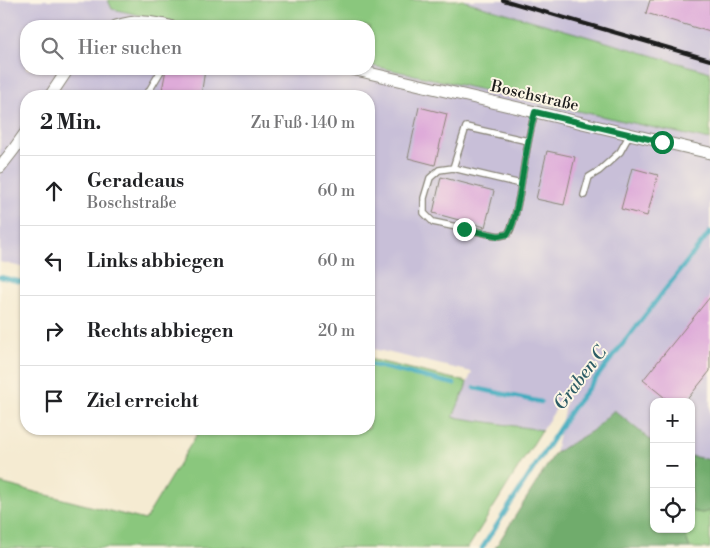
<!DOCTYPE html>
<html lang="de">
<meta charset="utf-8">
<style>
body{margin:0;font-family:"Libre Bodoni",serif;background:#f6f6f6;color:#202124}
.controls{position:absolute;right:15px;bottom:15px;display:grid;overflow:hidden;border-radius:10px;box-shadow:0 1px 4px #0004}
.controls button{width:45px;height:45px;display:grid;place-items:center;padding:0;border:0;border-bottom:1px solid #e0e0e0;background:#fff;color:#202124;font:25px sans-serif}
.stop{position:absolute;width:15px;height:15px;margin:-11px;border:4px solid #0b8043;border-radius:50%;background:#fff}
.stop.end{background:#0b8043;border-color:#fff;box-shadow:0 1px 5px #0008}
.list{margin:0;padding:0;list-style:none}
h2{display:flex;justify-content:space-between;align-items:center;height:65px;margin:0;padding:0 20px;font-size:21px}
h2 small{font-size:16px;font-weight:400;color:#757577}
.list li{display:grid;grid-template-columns:32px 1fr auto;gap:15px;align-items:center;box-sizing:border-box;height:70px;padding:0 20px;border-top:1px solid #e0e0e0}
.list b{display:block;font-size:19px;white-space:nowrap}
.list p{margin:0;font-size:16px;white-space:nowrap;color:#757577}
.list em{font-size:16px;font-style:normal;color:#757577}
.icon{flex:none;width:28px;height:28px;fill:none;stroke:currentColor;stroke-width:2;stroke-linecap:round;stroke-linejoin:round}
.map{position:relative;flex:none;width:710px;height:548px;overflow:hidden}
.search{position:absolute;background:#fff;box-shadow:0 1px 4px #0004;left:20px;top:20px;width:355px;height:55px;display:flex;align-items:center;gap:12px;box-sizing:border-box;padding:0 18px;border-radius:20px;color:#757577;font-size:19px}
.panel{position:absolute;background:#fff;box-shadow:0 1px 4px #0004;left:20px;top:90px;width:355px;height:345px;border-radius:20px}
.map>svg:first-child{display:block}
.industrial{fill:#c8bfd8}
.green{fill:#8ac77d;stroke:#53724c}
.forest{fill:#6fac6c;stroke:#466444}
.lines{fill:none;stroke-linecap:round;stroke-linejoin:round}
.stream{stroke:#40abbf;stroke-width:4.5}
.building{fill:#deabd9}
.lane-casing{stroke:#888477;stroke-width:8}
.street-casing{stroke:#888477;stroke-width:13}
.lane{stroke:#fff;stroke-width:5.5}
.street{stroke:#fff;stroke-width:11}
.rail{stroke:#1c1c1c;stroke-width:4}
.route{stroke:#0b8043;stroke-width:6}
.labels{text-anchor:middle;stroke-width:4;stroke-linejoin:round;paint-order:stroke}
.street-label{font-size:16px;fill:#1c1c1c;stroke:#fcf5e5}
.water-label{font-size:18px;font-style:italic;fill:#2c5c65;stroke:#fcf5e5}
</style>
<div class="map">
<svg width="710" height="548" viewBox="0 0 710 548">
<rect width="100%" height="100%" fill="#fcf5e5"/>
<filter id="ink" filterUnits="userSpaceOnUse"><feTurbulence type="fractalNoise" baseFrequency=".02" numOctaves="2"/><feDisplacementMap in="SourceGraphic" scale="10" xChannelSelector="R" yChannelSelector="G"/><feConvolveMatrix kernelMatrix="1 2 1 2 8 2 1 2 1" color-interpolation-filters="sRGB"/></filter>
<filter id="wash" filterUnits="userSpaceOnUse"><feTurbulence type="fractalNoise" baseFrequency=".0096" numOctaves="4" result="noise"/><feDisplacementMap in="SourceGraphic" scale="20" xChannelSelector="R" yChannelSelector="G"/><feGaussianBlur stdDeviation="1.12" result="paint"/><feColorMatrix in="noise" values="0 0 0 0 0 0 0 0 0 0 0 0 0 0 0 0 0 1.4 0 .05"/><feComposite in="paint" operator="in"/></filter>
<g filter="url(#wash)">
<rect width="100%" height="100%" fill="#f5ebd2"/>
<!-- industrial -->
<path class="industrial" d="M0,0h108l4,9 78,17h-164v43h343v-4l341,75v320l-19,-4v-54h-37v41l-40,-33 -22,21 -37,22 13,-62 -26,39 -89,-13 19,-45 -103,-24v-252h-343v172l-26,-6z
M461,0h249v72z"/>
<!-- green -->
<path class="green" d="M108,0h353l249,72v68l-341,-75v-39h-179l-78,-17z
M369,359l98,23 -2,7 -12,28 89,13 -74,118h-468v-65l145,37 55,-91h169z
M691,511l11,2 8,-2v37h-20l-1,-2 -6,-17h8z"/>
<!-- forest -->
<path class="forest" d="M614,410l40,33v86h29l6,17 1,2h-195l60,-95 37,-22z
M691,456l19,4v51l-8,2 -11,-2z"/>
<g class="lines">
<!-- stream -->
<path class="stream" d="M0,277l26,6
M369,364l85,20
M475,388l66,14
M482,548l90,-139 138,-177"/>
</g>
<g id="blocks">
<!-- building -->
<path class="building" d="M650,0h60v32l-64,-19z
M166,69h31l8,1 -4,26h-40z
M419,107l28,7 -12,51 -27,-7z
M547,151l28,6 -11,48 -28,-6z
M632,168l26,7 -11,41 -26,-7z
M441,177l53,14 -9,36 -52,-14z
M710,297v74l-25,31h-15l-27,-22z"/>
</g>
</g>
<g filter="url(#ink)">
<use href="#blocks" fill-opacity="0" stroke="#888477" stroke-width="1"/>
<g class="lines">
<!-- lane casing -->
<g class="lane-casing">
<path id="lane" d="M146,96l16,-27
M453,168l13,-41 62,14
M521,184l-68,-16 -14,2 -9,8 -6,20v15l9,9 66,14 9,-2c7,-11 8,-24 11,-37 5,-29 8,-57 16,-85
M584,195l5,-18 10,-6 21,-19 10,-18"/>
</g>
<!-- street casing -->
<g class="street-casing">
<path id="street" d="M116,26c21,-6 33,-5 54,0
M352,69l358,84
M50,96l18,-27
M0,167l14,-18 12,-17"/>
</g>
<!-- lane -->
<use href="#lane" class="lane"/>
<!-- street -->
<use href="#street" class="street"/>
<!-- rail -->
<path class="rail" d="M503,0l207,60"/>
</g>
</g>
<g class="lines" filter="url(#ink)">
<!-- route -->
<path class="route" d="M464,229l35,7 9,-2c7,-11 8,-24 11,-37 5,-29 8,-57 16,-85l127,30"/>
</g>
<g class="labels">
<!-- street labels -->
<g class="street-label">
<text transform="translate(535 95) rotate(13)" y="6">Boschstraße</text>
</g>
<!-- water labels -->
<g class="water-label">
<text transform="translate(580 378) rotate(-53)" y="6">Graben C</text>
</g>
</g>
</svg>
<div class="controls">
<button>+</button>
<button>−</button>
<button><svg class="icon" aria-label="locate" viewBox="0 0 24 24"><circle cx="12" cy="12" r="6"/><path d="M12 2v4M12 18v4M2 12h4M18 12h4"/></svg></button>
</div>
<div class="stop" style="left:662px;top:142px"></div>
<div class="stop end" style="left:464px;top:229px"></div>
<div class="search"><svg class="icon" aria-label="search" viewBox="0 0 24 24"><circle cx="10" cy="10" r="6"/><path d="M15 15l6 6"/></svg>Hier suchen</div>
<section class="panel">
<h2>2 Min.<small>Zu Fuß · 140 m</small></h2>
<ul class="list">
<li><svg class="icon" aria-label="ahead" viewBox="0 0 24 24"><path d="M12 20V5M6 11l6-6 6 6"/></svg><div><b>Geradeaus</b><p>Boschstraße</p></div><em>60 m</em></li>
<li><svg class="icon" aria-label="left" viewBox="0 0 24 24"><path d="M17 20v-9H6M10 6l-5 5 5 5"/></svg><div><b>Links abbiegen</b></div><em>60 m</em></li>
<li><svg class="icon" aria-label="right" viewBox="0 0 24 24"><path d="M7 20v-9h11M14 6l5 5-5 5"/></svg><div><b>Rechts abbiegen</b></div><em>20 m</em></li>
<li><svg class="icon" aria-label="arrive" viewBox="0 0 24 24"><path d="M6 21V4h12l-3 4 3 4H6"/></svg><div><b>Ziel erreicht</b></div></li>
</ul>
</section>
</div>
